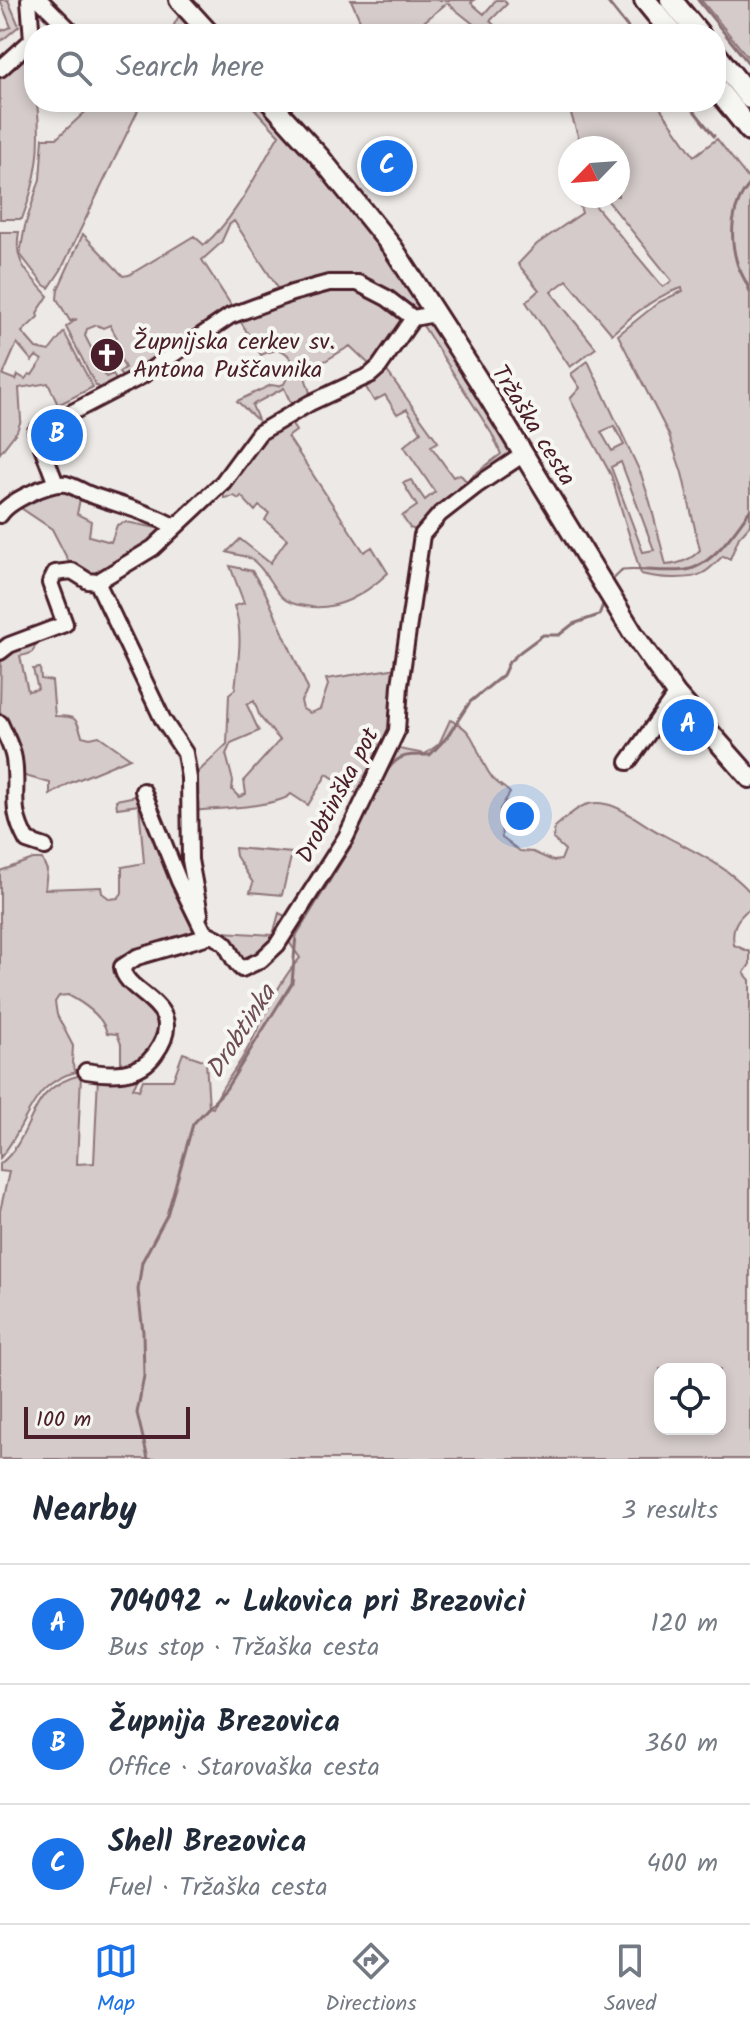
<!DOCTYPE html>
<meta charset="utf-8">
<style>
body{margin:0;font-family:Kalam,sans-serif;background:#f6f6f7;color:#1f2937}
.controls{position:absolute;right:24px;bottom:24px;display:grid;overflow:hidden;border-radius:16px;box-shadow:0 4px 12px #0003}
.controls button{width:72px;height:72px;display:grid;place-items:center;padding:0;border:0;border-bottom:2px solid #e0e1e3;background:#fff;color:#1f2937;font:40px sans-serif}
.compass{position:absolute;left:558px;top:136px;width:72px;height:72px;border-radius:50%;background:#fff;box-shadow:0 4px 12px #0003;rotate:245deg}
.scale{position:absolute;left:24px;bottom:20px;width:166px;box-sizing:border-box;padding-left:8px;border:4px solid #4a1f2b;border-top:0;font-size:22px;line-height:28px;white-space:nowrap;color:#4a1f2b;-webkit-text-stroke:6px #f6f6f2;paint-order:stroke}
.you{position:absolute;left:520px;top:816px;width:28px;height:28px;margin:-20px;border:6px solid #fff;border-radius:50%;background:#1a73e8;box-shadow:0 0 0 12px #1a73e833}
.badge{display:grid;place-items:center;width:52px;height:52px;border-radius:50%;background:#1a73e8;color:#fff;font-size:26px;font-weight:700}
.pin{position:absolute;translate:-50% -50%;border:4px solid #fff;box-shadow:0 2px 8px #0006}
.list{margin:0;padding:0;list-style:none}
h2{display:flex;justify-content:space-between;align-items:center;height:104px;margin:0;padding:0 32px;font-size:34px}
h2 small{font-size:26px;font-weight:400;color:#747a83}
.list li{display:grid;grid-template-columns:52px 1fr auto;gap:24px;align-items:center;box-sizing:border-box;height:120px;padding:0 32px;border-top:2px solid #e0e1e3}
.list b{display:block;font-size:30px;white-space:nowrap}
.list p{margin:0;font-size:26px;white-space:nowrap;color:#747a83}
.list em{font-size:26px;font-style:normal;color:#747a83}
.icon{flex:none;width:44px;height:44px;fill:none;stroke:currentColor;stroke-width:2;stroke-linecap:round;stroke-linejoin:round}
.map{position:relative;flex:none;width:750px;height:1459px;overflow:hidden}
.search{position:absolute;background:#fff;box-shadow:0 4px 12px #0003;left:24px;right:24px;top:24px;height:88px;display:flex;align-items:center;gap:20px;box-sizing:border-box;padding:0 28px;border-radius:32px;color:#747a83;font-size:30px}
.sheet{height:464px;background:#fff}
nav{display:flex;justify-content:space-around;align-items:center;box-sizing:border-box;height:112px;border-top:2px solid #e0e1e3;background:#fff;font-size:22px;color:#747a83}
nav a{display:grid;justify-items:center;gap:4px}
nav .on{color:#1a73e8}
.map>svg:first-child{display:block}
.green{fill:#d4cbca;stroke:#8f757a;stroke-width:2;fill-rule:evenodd}
.lines{fill:none;stroke-linecap:round;stroke-linejoin:round}
.stream{stroke:#886e73;stroke-width:3}
.minor-casing{stroke:#4a1f2b;stroke-width:20}
.major-casing{stroke:#4a1f2b;stroke-width:24}
.highway-casing{stroke:#4a1f2b;stroke-width:26}
.minor{stroke:#f6f6f2;stroke-width:14}
.major{stroke:#f6f6f2;stroke-width:18}
.highway{stroke:#f6f6f2;stroke-width:20}
.labels{text-anchor:middle;stroke-width:8;stroke-linejoin:round;paint-order:stroke}
.poi-label{font-size:24px;fill:#4a1f2b;stroke:#f6f6f2;text-anchor:start}
.street-label{font-size:24px;fill:#4a1f2b;stroke:#f6f6f2}
.water-label{font-size:26px;font-style:italic;fill:#6e4d55;stroke:#f6f6f2}
</style>
<div class="map">
<svg width="750" height="1459" viewBox="0 0 750 1459">
<rect width="100%" height="100%" fill="#ece9e6"/>
<filter id="ink" filterUnits="userSpaceOnUse"><feTurbulence type="fractalNoise" baseFrequency=".0125" numOctaves="2"/><feDisplacementMap in="SourceGraphic" scale="16" xChannelSelector="R" yChannelSelector="G"/><feConvolveMatrix kernelMatrix="1 2 1 2 8 2 1 2 1" color-interpolation-filters="sRGB"/></filter>
<g filter="url(#ink)">
<!-- green -->
<path class="green" d="M0,0h8l11,26 -19,16v-15l2,4 9,-4z
M351,0h123l-3,3 13,11 12,-14h8l3,4 -17,17 13,13h-17l-39,-31 -38,31h-43z
M701,0h49v60z
M180,14l19,20h-30z
M30,47l4,55h3c5,45 1,75 -15,117h-22v-146z
M96,102l6,5 7,-5h33l-81,168 -12,18 -5,-3 -24,-31 5,-28 15,-47 3,-41h14z
M248,102h13c58,66 112,133 162,206l-3,3 -14,-5 -30,-20 -96,5 -46,-70 -5,4 -8,18 -19,17 31,48 -110,71 -4,-7 6,-4 -13,-27 5,-3 -7,-13 -7,3 -6,-3 -10,4 -2,7 21,41 7,-3 4,8 -13,7 -8,-3 -30,-59 11,-8 -7,2 -13,-22 1,-10 25,-55 40,42 6,-1 65,-39 10,9c33,-28 53,-73 75,-110z
M563,102h93l38,54 23,-17 33,42v344l-11,12 -9,22 -7,-3c-6,5 -12,13 -20,17 -13,8 -47,5 -62,1l-30,-99 -41,-76 10,-11 -9,-14 17,-13 53,113 9,28 16,63c13,-1 25,-5 34,-15l-18,-77 -13,-38 -51,-100 41,-33 24,-11 -1,-3c-26,7 -50,27 -70,46l-45,-54 -16,12 45,56 -26,19 -44,-65 13,-12 -21,-26 19,-20 45,-31 -4,-13 8,-4h15l-8,3v4l70,84 9,-6 -68,-85h14v-48h-36l-11,-34zM614,426l10,19 -12,6 -11,-19zM621,462l33,88 -11,2 -32,-85z
M0,232h19c-6,31 10,42 29,64l-11,17 1,4 -16,15 14,16 13,3 15,-19 29,55 -35,18 -10,-22 -29,5 2,32 -4,11 -17,22zM17,343l15,18 4,-5 6,4 -10,15 -3,-1 -4,5 -7,-4 -2,5 -13,-5z
M337,289c31,0 41,10 65,28l1,5 -32,44 -21,-20 -40,24 -5,7 7,22 -19,9 -9,-20 -32,17 6,15 -3,-2 -18,-17 34,-16 7,1 6,-2 10,-20c-9,-17 -16,-16 -33,-9l-22,-36 23,-12z
M425,323l8,1 78,125 -1,6 -92,76 -8,-3 -8,-12 15,-10 -14,-23 8,-3 14,20 10,-8 -31,-46 17,-14 -14,-23 -10,5 -12,-19 -11,6 -10,-17 20,-17 54,75 -7,4 22,31 7,-3 6,7 35,-27 -9,-20 -70,-110z
M289,420l7,11 -8,6 76,115 8,-5 16,26c-24,22 -51,39 -83,33 -9,-1 -17,-3 -23,-9 -12,-12 -17,-29 -31,-38 -7,-4 -16,-4 -24,-7l13,-13 30,24 17,-24 -22,-19 4,-7 -10,-7 -4,5 -14,-15 -2,3 -5,-3 -10,2 -1,-8 35,-47z
M59,489l22,5 -4,20 14,7 -2,15 22,6 6,-17 9,-3 36,7 1,2 -10,11 -60,35 -22,-11 -19,-37 -37,-25z
M230,566l22,5 14,23 42,95 -7,12 2,8 7,4 10,-4 8,-24 -2,-6 72,-11 -5,64 -34,63 -32,-21 -19,31 -17,-11c-12,13 -81,15 -101,17l1,-32 36,-35 2,-50 6,-5c3,-28 9,-56 -1,-83l10,-3zM254,701l6,16 20,23 -36,40 2,14 -7,3 -7,-7 1,-9 -7,-27 5,-11 28,-12 -12,-26z
M36,639c-1,13 -3,15 -16,17l8,35 10,-2 -5,-20 7,-1 1,11 11,2 3,35c21,0 21,1 27,20l8,2 9,-2 31,22 -60,25 -20,12v-12l-32,-9 -18,-64 1,-53 2,-3z
M450,720c28,10 25,34 41,56 5,8 13,10 19,17l-10,16 2,29 18,13 13,1 20,9 8,-1 4,-10 -12,-11 2,-12c9,-7 19,-18 30,-22 27,-9 52,16 73,27 32,18 67,32 92,60v16c-14,11 -19,20 -16,37l16,7v12l-6,9 6,7v479h-750v-248l9,-39 -9,-1v-7c37,-29 24,-76 81,-89l-4,89 17,-1 4,-87 39,-3 1,5 -5,10 6,2 4,-10h30l10,-27 23,8 3,46 4,1c8,-23 19,-32 31,-53 19,-32 31,-70 56,-97l-13,-19 107,-191 31,6 14,-10zM660,1369h60v60h-60z
M141,795l56,139 -66,18 -15,7c-4,20 9,23 22,34 10,8 17,20 25,29l-19,41 -23,5v-24l-4,-10 -10,-1c-4,-17 -24,-30 -39,-38l-9,1 -4,6 2,13 16,31 -1,17 4,9c-47,11 -48,55 -76,86v-287l33,-12h9l5,11 -2,19 56,-2 1,6 8,6 8,-1 4,-5v-26l22,-4 -5,-58 -22,3 -1,-8z
M235,848l57,5 -10,42 -32,-3 3,-9 -17,-27z
M279,913l8,4 -11,22 -34,24 -19,-31 50,3z"/>
<g class="lines">
<!-- stream -->
<path class="stream" d="M606,0l27,34
M698,0l52,65
M687,102l27,34
M750,184c-19,21 -21,52 -13,79 3,10 10,19 13,29
M612,580l10,-10c21,-2 42,3 64,0 26,-4 50,-40 64,-60
M382,778c15,-24 21,-23 48,-23l17,-18 23,-35 33,-27 6,-13 11,-10 23,-17h16l14,-11 26,-9 5,-13
M148,1459l-11,-46 7,-37 -1,-44 -5,-42 4,-28 25,-47 26,-91 33,-35 66,-106 4,-48 57,-93 19,-42"/>
<!-- minor casing -->
<g class="minor-casing">
<path id="minor" d="M40,0l34,34
M0,69l32,-29 -3,-40
M56,484l-20,-53 104,-54 90,-61 62,-23 37,-10h29l29,15 26,20
M0,515c9,-14 49,-33 66,-31 9,2 18,9 28,12 28,10 55,16 81,31
M97,582l66,138 22,33 4,25 1,82 10,54
M0,652l9,-7 56,-21 -15,-41 5,-10 17,-2 16,10 9,1 56,-34 70,-66 36,-49 51,-30 60,-28 9,-8 34,-49 22,-4
M0,723c5,12 12,23 14,36 5,35 -6,48 13,82l18,6
M628,762l48,-68
M143,791l36,90 24,49c7,7 17,7 23,15 6,9 7,17 16,24l19,-9 16,-15 69,-108 51,-106 3,-46 22,-150 18,-21 36,-28 48,-32
M86,1071c25,4 53,6 69,-17 37,-51 -30,-58 -33,-87l15,-10 72,-21"/>
</g>
<!-- major casing -->
<g class="major-casing">
<path id="major" d="M179,0l31,34
M270,102l49,54 74,92 84,130 156,255 43,61 74,84"/>
</g>
<!-- highway casing -->
<g class="highway-casing">
<path id="highway" d="M645,0l28,34
M671,0l28,34
M716,55l34,43
M716,88l34,42"/>
</g>
<!-- minor -->
<use href="#minor" class="minor"/>
<!-- major -->
<use href="#major" class="major"/>
<!-- highway -->
<use href="#highway" class="highway"/>
</g>
</g>
<!-- icons -->
<defs>
<g id="church-disc" transform="scale(1.8)"><circle r="9.5" fill="#4a1f2b" stroke="#f6f6f2"/><path d="M-1.2-6h2.4v3.5h3.3v2.4h-3.3V6h-2.4V-.1h-3.3v-2.4h3.3Z" fill="#fff"/></g>
</defs>
<g fill-rule="evenodd">
<use href="#church-disc" x="107" y="355"/>
</g>
<g class="labels">
<!-- poi labels -->
<g class="poi-label">
<text x="133" y="349">Župnijska cerkev sv.<tspan x="133" dy="28">Antona Puščavnika</tspan></text>
</g>
<!-- street labels -->
<g class="street-label">
<text transform="translate(534 425) rotate(58)" y="8">Tržaška cesta</text>
<text transform="translate(337 795) rotate(-62)" y="8">Drobtinška pot</text>
</g>
<!-- water labels -->
<g class="water-label">
<text transform="translate(240 1031) rotate(-57)" y="9">Drobtinka</text>
</g>
</g>
</svg>
<div class="controls">
<button><svg class="icon" aria-label="locate" viewBox="0 0 24 24"><circle cx="12" cy="12" r="6"/><path d="M12 2v4M12 18v4M2 12h4M18 12h4"/></svg></button>
</div>
<svg class="compass" viewBox="-18 -18 36 36"><path d="M0-13l5 13h-10z" fill="#e53935"/><path d="M0 13l5-13h-10z" fill="#747a83"/></svg>
<div class="scale">100 m</div>
<div class="you"></div>
<div class="pin badge" style="left:688px;top:725px">A</div>
<div class="pin badge" style="left:57px;top:435px">B</div>
<div class="pin badge" style="left:387px;top:166px">C</div>
<div class="search"><svg class="icon" aria-label="search" viewBox="0 0 24 24"><circle cx="10" cy="10" r="6"/><path d="M15 15l6 6"/></svg>Search here</div>
</div>
<section class="sheet">
<h2>Nearby<small>3 results</small></h2>
<ul class="list">
<li><span class="badge">A</span><div><b>704092 ~ Lukovica pri Brezovici</b><p>Bus stop · Tržaška cesta</p></div><em>120 m</em></li>
<li><span class="badge">B</span><div><b>Župnija Brezovica</b><p>Office · Starovaška cesta</p></div><em>360 m</em></li>
<li><span class="badge">C</span><div><b>Shell Brezovica</b><p>Fuel · Tržaška cesta</p></div><em>400 m</em></li>
</ul>
</section>
<nav>
<a class="on"><svg class="icon" aria-label="map" viewBox="0 0 24 24"><path d="M3 6l6-2 6 2 6-2v14l-6 2-6-2-6 2zM9 4v14M15 6v14"/></svg>Map</a>
<a><svg class="icon" aria-label="directions" viewBox="0 0 24 24"><path d="M12 3l9 9-9 9-9-9zM9 14v-3h6M13 9l2 2-2 2"/></svg>Directions</a>
<a><svg class="icon" aria-label="saved" viewBox="0 0 24 24"><path d="M7 4h10v16l-5-4-5 4z"/></svg>Saved</a>
</nav>
